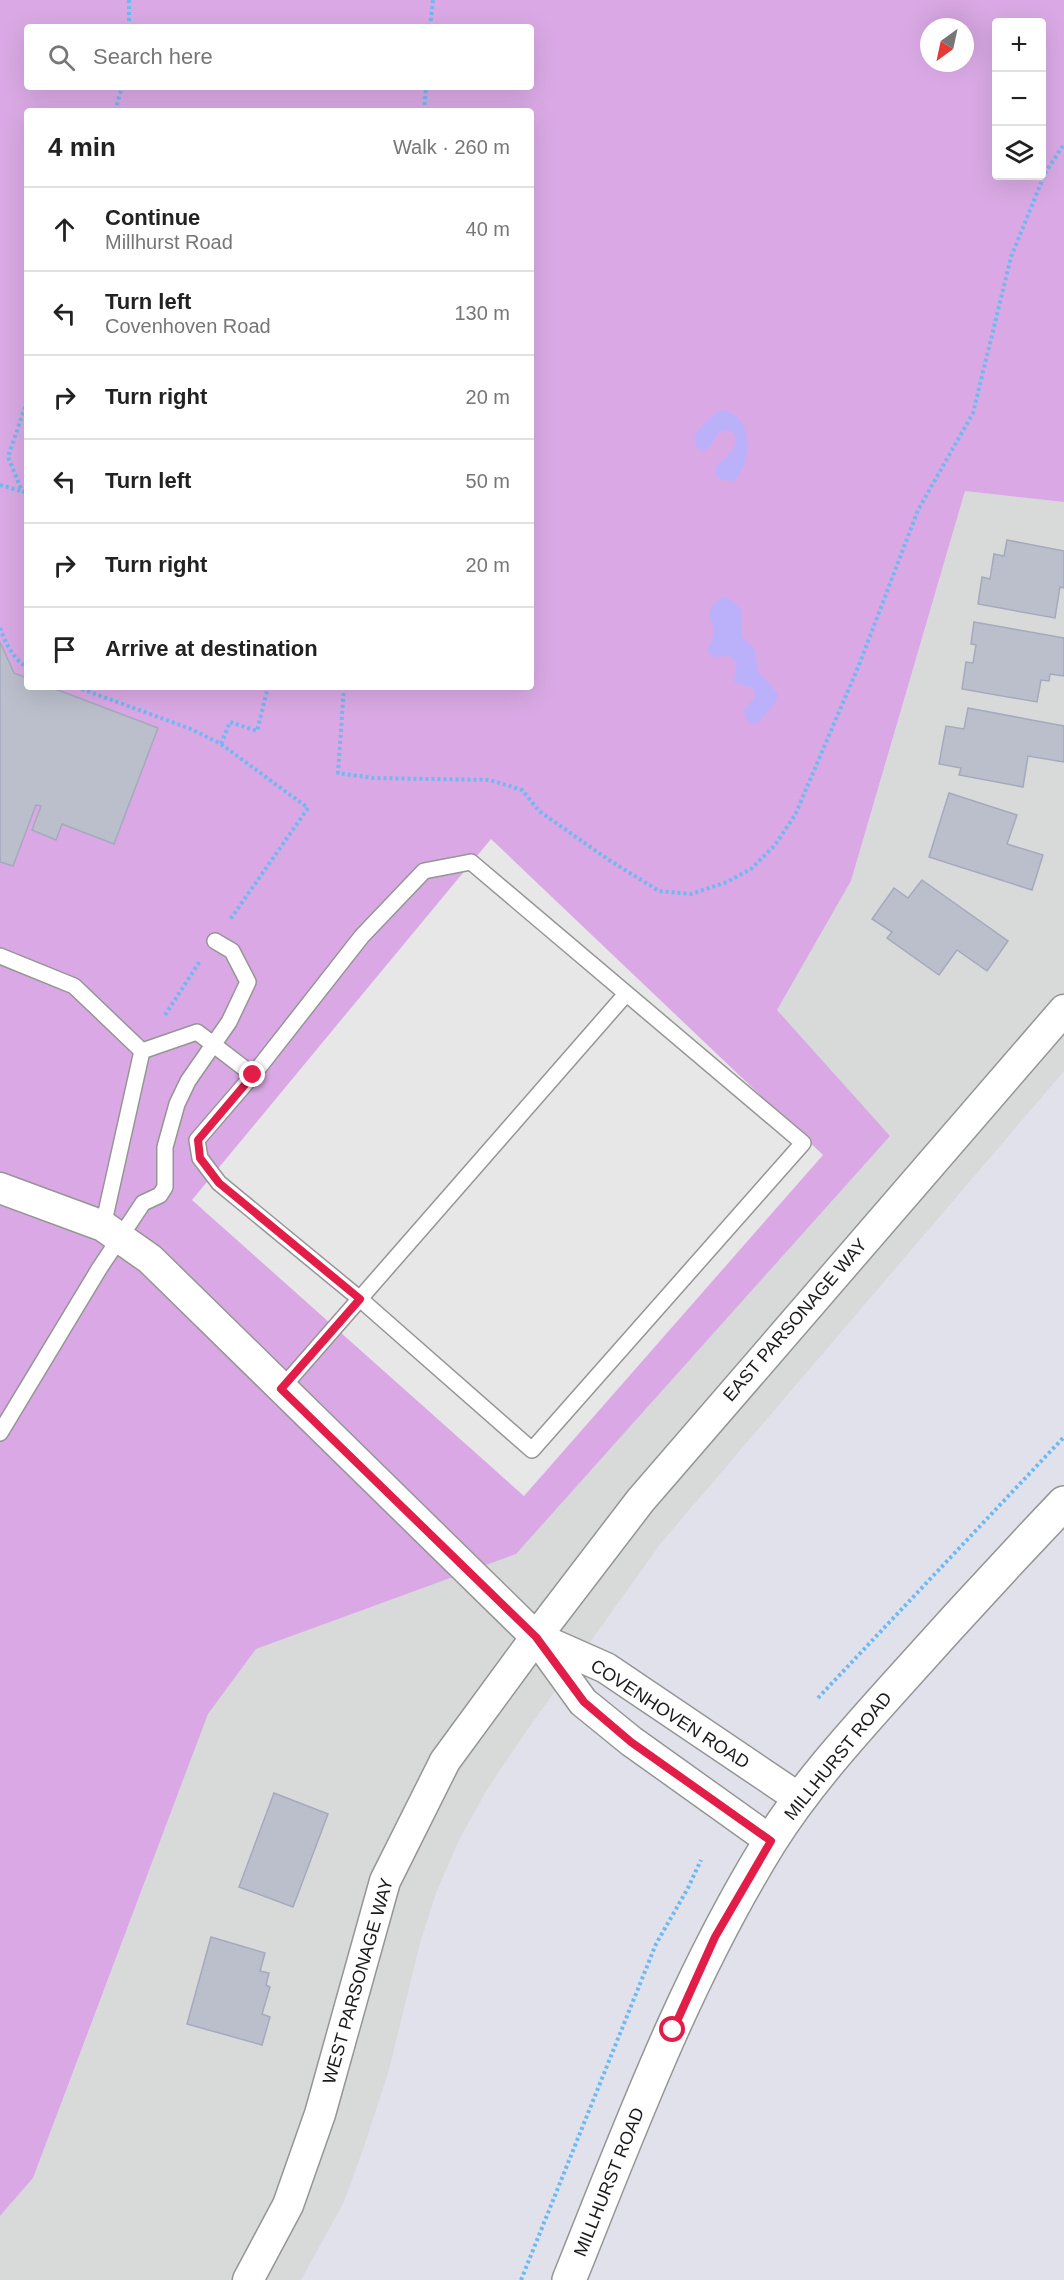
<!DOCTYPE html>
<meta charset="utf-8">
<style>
body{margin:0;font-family:Arial,sans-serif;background:#f2f2f2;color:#222}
.controls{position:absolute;right:18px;top:18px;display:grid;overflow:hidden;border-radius:6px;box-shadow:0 6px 24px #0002}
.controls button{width:54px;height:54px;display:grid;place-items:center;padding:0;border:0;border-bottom:2px solid #e0e0e0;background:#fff;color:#222;font:30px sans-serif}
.compass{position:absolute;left:920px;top:18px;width:54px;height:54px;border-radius:50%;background:#fff;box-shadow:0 6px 24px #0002;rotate:213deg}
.stop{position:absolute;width:18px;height:18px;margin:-14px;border:4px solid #e11d48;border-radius:50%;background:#fff}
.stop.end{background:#e11d48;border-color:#fff;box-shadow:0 2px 6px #0008}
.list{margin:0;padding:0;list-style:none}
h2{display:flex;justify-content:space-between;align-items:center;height:78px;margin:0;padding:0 24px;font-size:26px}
h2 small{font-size:20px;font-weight:400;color:#767676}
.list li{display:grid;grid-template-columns:39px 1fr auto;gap:18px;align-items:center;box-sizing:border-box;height:84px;padding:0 24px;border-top:2px solid #e0e0e0}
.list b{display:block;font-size:22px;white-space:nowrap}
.list p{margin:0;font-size:20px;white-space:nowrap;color:#767676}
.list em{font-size:20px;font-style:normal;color:#767676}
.icon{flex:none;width:33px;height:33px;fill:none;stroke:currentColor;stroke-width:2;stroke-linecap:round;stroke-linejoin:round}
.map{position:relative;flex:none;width:1064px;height:2280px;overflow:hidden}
.search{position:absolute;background:#fff;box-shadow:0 6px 24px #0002;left:24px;top:24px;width:510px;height:66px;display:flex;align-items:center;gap:15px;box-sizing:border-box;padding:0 21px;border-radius:6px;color:#767676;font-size:22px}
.panel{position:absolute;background:#fff;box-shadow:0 6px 24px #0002;left:24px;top:108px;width:510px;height:582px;border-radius:6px}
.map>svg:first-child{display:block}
.residential{fill:#d8d9d9}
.grass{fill:#daa9e5;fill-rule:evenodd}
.sand{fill:#bab1fa}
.parking{fill:#e7e7e7}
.building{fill:#bbbfcb;stroke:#a4aabd;stroke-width:1.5}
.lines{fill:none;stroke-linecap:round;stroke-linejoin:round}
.service-casing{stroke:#959595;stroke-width:18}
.minor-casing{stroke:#959595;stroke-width:33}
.tertiary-casing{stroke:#959595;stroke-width:36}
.path{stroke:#6db9f1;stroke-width:4;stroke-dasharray:3 3;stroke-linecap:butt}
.service{stroke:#fff;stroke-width:15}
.minor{stroke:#fff;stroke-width:30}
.tertiary{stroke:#fff;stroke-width:33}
.route{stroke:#e11d48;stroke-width:8}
.labels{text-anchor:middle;stroke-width:4.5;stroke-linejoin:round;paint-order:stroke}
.street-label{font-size:18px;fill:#1b1b1b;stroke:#fff}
</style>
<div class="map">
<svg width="1064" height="2280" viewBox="0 0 1064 2280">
<rect width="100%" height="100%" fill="#e1e1ec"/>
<!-- residential -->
<path class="residential" d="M965,491l99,11v569l-403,472 -136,190 -40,60 -26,47 -23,53 -16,50 -31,127 -24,74 -21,58 -43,78h-301v-64l33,-38 175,-464 48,-65 260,-95 373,-418 -112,-126 74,-129z"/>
<!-- grass -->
<path class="grass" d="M0,0h1064v502l-99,-11 -114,390 -74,129 113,126 -374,418 -260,95 -48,65 -175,464 -33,38zM996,22h46v154h-46zM27,27h504v60h-504zM929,27h36v36h-36zM27,111h504v576h-504z"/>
<!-- sand -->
<path class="sand" d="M721,410c34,3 32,54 13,71l-13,-1 -5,-4v-9c10,-11 24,-18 18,-34l-8,-3 -7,2 -11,18h-7l-5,-3 -2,-11c7,-10 17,-21 27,-26z
M722,597l7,1 13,12 -1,26 14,14 3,21 21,24 -4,8 -18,21 -7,-1 -5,-6 -1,-7 11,-13 -1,-8c-7,-5 -13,-3 -20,-7l3,-18 -7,-8 -16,1 -7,-6c2,-5 5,-10 6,-14 5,-16 -16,-21 9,-40z"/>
<!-- parking -->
<path class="parking" d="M491,839l332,316 -299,341 -332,-296z"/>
<!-- building -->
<path class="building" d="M1007,540l57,11v37l-4,-1 -5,31 -77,-14 4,-27 8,2 4,-25 10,2z
M974,622l90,16v38l-14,-2 -1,7 -8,-1 -4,22 -75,-13 4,-27 7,1 3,-18 -5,-1z
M0,642l14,31 13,5v9h23l108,41 -44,116 -52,-20 -6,16 -24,-10 9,-24 -5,-1 -23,61 -13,-4z
M968,708l96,18v36l-36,-6 -5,31 -64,-12 2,-7 -22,-4 7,-38 18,3z
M949,793l68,22 -10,29 36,11 -11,35 -103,-33z
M922,880l86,61 -21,30 -30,-21 -18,25 -52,-37 5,-6 -20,-13 22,-31 14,10z
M274,1793l54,21 -35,93 -54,-20z
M211,1937l54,16 -5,18 9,2 -3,12 4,2 -8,27 8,3 -8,28 -75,-21z"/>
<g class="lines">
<!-- service casing -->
<g class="service-casing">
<path id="service" d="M471,862l332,281 -271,307 -172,-151 -141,-116 -19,-25 -3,-18 56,-65 109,-139 62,-65z
M0,956l74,30 68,65 -39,175
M142,1051l55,-19 56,43
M281,1389l345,-395
M0,1433l99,-164 44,-66 17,-8 5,-8v-40l12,-43 11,-23 41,-59 19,-40 -16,-31 -17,-10"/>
</g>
<!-- minor casing -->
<g class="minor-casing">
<path id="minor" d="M0,1188l103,38 47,33 386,378
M771,1841l-140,-100 -48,-39 -47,-65 70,31 194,131
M248,2280l40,-75 32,-91 65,-233 60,-120 91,-124 104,-136 424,-491"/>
</g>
<!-- tertiary casing -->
<g class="tertiary-casing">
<path id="tertiary" d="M569,2280c60,-149 116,-301 201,-438 34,-54 77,-102 120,-150 57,-64 115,-127 174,-189"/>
</g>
<!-- path -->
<path class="path" d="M129,0v27
M430,27l3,-27
M115,111l7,-24
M424,111l2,-24
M27,401l-19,56 14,34 5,2
M0,485l21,6
M0,628c5,14 13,31 27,39
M76,687l115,42 30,15 87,64 -79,113
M344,687l-6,86 35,5 117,2 32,10 17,21 70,49 50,31 32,3 36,-12 24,-13 24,-24 20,-30 64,-150 59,-155 55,-97 38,-156 34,-84 19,-29
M221,744l9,-22 27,9 11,-44
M165,1015l35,-54
M818,1698l246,-261
M521,2280l135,-336 32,-56 13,-28"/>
<!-- service -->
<use href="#service" class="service"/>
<!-- minor -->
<use href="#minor" class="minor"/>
<!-- tertiary -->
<use href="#tertiary" class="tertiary"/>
</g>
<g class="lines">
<!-- route -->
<path class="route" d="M253,1075l-55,65 2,18 19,25 141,116 -79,90 255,248 48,65 47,40 140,99 -56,96 -42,93"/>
</g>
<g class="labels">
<!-- street labels -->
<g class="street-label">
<text transform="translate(795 1320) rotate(-49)" y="6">EAST PARSONAGE WAY</text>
<text transform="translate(670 1714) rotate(33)" y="6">COVENHOVEN ROAD</text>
<text transform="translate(838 1756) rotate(-51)" y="6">MILLHURST ROAD</text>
<text transform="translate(358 1981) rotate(-74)" y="6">WEST PARSONAGE WAY</text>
<text transform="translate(609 2182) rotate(-68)" y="6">MILLHURST ROAD</text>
</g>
</g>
</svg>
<div class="controls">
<button>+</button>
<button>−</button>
<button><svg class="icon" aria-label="layers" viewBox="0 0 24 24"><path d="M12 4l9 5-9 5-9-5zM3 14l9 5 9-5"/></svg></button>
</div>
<svg class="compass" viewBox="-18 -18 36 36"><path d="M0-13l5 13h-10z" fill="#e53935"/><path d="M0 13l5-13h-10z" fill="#767676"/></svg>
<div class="stop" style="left:673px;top:2030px"></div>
<div class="stop end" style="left:253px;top:1075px"></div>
<div class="search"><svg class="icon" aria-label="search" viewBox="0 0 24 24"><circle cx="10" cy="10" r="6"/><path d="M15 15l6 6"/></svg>Search here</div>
<section class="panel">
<h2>4 min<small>Walk · 260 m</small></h2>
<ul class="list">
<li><svg class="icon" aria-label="ahead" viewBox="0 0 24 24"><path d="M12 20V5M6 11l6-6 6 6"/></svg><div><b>Continue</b><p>Millhurst Road</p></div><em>40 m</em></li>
<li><svg class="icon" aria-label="left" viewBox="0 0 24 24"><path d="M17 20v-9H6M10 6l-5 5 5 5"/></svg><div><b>Turn left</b><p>Covenhoven Road</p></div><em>130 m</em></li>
<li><svg class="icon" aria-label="right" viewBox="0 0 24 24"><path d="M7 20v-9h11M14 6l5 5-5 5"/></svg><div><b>Turn right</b></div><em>20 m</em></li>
<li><svg class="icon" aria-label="left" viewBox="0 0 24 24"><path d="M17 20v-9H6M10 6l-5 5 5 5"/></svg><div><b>Turn left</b></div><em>50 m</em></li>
<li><svg class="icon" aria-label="right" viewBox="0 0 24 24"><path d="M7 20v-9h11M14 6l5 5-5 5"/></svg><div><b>Turn right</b></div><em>20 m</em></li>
<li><svg class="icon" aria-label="arrive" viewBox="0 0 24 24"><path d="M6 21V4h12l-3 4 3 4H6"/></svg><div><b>Arrive at destination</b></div></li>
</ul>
</section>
</div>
